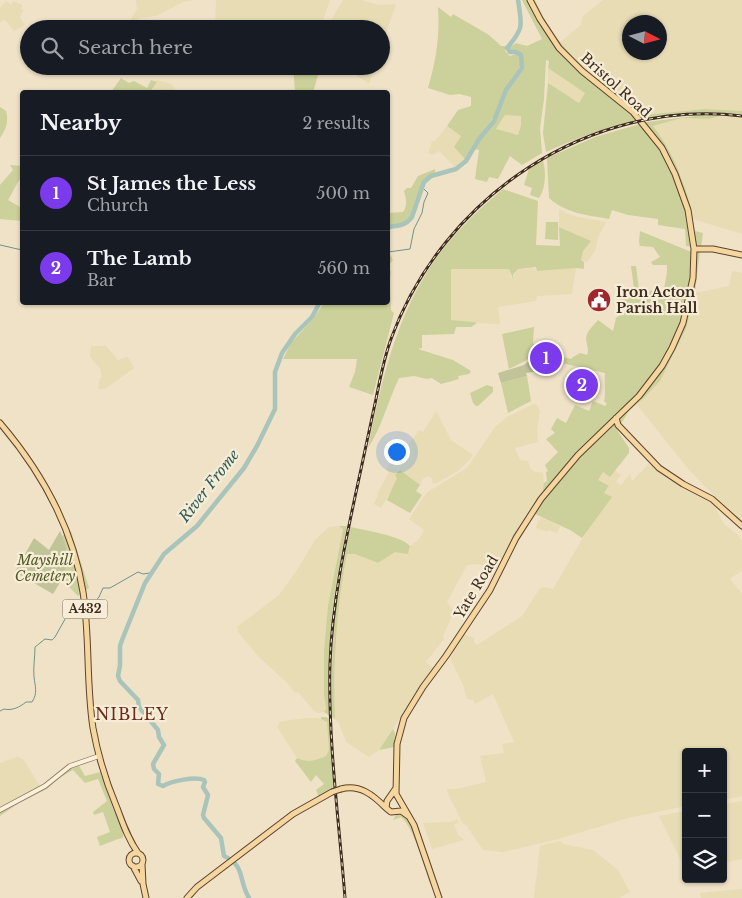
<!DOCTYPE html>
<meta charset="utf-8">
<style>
body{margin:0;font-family:"Libre Baskerville",serif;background:#242831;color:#f1f3f6}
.controls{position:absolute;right:15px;bottom:15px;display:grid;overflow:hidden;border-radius:5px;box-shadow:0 1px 4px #0004}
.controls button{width:45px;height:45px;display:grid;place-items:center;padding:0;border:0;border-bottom:1px solid #363941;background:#171b24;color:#f1f3f6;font:25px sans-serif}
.compass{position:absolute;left:622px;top:15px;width:45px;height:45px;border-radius:50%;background:#171b24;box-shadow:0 1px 4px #0004;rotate:96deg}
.you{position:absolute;left:396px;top:451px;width:18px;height:18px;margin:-12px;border:4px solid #fff;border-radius:50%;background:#1a73e8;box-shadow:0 0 0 8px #1a73e833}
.badge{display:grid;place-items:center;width:32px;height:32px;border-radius:50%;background:#7c3aed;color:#fff;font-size:16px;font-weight:700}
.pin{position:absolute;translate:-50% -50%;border:2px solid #fff;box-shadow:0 1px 5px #0006}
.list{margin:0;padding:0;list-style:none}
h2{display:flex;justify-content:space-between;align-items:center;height:65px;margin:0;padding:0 20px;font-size:21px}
h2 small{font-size:16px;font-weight:400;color:#9ea1a6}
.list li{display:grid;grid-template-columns:32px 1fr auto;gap:15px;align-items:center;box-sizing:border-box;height:75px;padding:0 20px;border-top:1px solid #363941}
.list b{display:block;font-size:19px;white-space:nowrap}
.list p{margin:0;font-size:16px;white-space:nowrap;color:#9ea1a6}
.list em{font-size:16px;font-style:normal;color:#9ea1a6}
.icon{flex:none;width:28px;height:28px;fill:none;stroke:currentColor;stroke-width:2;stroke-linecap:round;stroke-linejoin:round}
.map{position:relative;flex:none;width:742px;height:898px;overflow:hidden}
.search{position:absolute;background:#171b24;box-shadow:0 1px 4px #0004;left:20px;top:20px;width:370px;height:55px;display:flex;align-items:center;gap:12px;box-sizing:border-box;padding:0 18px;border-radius:28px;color:#9ea1a6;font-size:19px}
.panel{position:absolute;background:#171b24;box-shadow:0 1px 4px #0004;left:20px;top:90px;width:370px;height:215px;border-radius:5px}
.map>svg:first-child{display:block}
.farmland{fill:#e7dcb4;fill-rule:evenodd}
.green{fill:#ccd09a;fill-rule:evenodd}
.cemetery{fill:#c1c499}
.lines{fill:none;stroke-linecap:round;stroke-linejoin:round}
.stream{stroke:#6e9388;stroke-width:1}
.river{stroke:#a8c4bb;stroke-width:4.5}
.minor-casing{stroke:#8d745b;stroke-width:5.5}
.major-casing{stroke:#5b422f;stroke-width:7}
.minor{stroke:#faf0db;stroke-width:4}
.major{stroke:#f4d69e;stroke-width:5}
.rail-casing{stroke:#3d2c1f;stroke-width:3}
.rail{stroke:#f7edd7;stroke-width:1;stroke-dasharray:4;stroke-linecap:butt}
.major-bridge-casing{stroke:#5b422f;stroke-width:7;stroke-linecap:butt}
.major-bridge{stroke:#f4d69e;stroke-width:5}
.labels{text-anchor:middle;stroke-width:4.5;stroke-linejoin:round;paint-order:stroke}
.shield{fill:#f7edd7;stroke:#756656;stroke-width:1}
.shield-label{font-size:12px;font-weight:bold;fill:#3d2c1f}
.street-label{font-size:14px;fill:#3d2c1f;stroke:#f7edd7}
.poi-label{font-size:14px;font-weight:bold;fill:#3d2c1f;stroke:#f7edd7;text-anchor:start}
.park-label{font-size:14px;font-style:italic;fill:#4f5a25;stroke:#f7edd7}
.water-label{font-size:15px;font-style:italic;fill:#2e5d58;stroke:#f7edd7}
.quarter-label{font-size:16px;letter-spacing:1px;fill:#6c2a1d;stroke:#f7edd7}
</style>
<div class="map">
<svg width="742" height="898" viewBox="0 0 742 898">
<rect width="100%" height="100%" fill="#f0e2c7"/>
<!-- farmland -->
<path class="farmland" d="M136,0h57l-10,2 -27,14 -17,2 -7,5 -3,-1 8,-13z
M216,0h114l-10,29h-105z
M343,0h18l17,5 18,-1 -15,44v-19h-60l3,-5 6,-2z
M603,0h139v111l-37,-2 -61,6 -12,-12 -47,-32 -25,-29 21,-17 1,-8zM630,22h30v30h-30z
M6,1l5,4 2,-4 10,4 -2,4 3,1 -4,7 5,8 -11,6 -10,-12 -4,4v-15z
M343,66h32l-6,18z
M548,68l37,25 -6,10 -31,-20z
M157,80l15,4 3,5v3h-26z
M505,115l16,1v9l-3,10 -22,-6z
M720,116l22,1v117l-49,-15 -12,-45 -28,-48 29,-8 27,1z
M447,126l14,10 -7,11 11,12 -10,8 -16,-16 -7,4 -4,-2 4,-12h3z
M559,209l14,7 33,6 -8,16 -3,13 -8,11 -6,-2 1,-9 9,-10 -32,-14z
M534,268l3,3 39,-3 -4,26 -35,2 -1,5 -38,6 2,17 -23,-1 -3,-1 -23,-2 -1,-51h59l2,8 2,1 5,-9z
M732,271l10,2v251l-53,-54 -52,-65 17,-17 17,-27 15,-32 9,-36 34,-7z
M91,346h15l12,14 10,-3 6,11 -29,21h-7l2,-11 2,-1 -2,-9 -10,-11z
M534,404l3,1 3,6 -3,18 1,13 -23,6 5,12 8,1 2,7 3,3 10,2 1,10 -2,12 -16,20 -12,20 -14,29 -3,3 -22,-3 -8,1 -20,37 7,10 -11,24 1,3 -18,23 7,6 -54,82 -10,7 -23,-15 -7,-19 -4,-4v-72l4,-53 8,-40h8l23,9 17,-11 15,-1v-5l9,-7 5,-9 -15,-11 15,-23 5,-5 38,-23 28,-41 12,-10z
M436,411l15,29 22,15 -4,5 -11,11 -23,13 -3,-2 1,-3 -5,-3 -2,2 -2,-1 -4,8 -20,-15 -7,18 -12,20 -7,-4 4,-9 -1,-1 12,-22 -3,-2 5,-10 -4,-2 3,-9 14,7 3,-4 -2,-2 14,-20 4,2z
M649,464l17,14 39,18 10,7 -1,2 10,19 14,11 4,6v29l-12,9 12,14v203l-19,4v-48h-37v54l-58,12 -73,22 -52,12 -20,-2 -17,-25 -3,-1 -16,-32v-3h10l29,-7 -6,-26 24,-3 -2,-9 12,-2 -21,-48 -18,10 -2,-4 -6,-1 -4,-14 -13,-27 13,-24 11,4v4l3,3 45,-29 18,-28 4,-1 9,2 34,-58 24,-34 -7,-4 5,-6 -12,-7 6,-8 7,5 5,-7 6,5 -5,7 5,3 9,-11 2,7z
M541,517l19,9 -3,7 -8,-3 -1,2 -12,-4 2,-8 2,1z
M339,526l4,2 -15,79 -4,44v44l2,14 -2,3 -6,1 -4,-2 -16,-19 -3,1 -9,-11 -27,-25 -21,-25 -1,-5 42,-32 18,-25 18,-30 14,-13z
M307,718h11l9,4 2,28 -3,6 -13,6 -9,-1 -7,-3 -20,-31 3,-5 3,-1z
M17,757l6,2 17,27 -40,22v-45z
M742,801v58l-19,4v-59z
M686,811v60l-27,-55z
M457,819l2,4 -5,1 4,11 6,5 -32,9 -9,-26 27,-1z
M560,841l3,3 30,6 25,20 12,22 -11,6h-85l6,-52z
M742,889v9h-41l-1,-5z"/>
<!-- green -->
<path class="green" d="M522,0h13l14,29 36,42 36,24 23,20 61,-6 37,2v3c-75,-5 -128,7 -196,38l-3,-19 5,-50 31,20 6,-10 -37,-25 1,-7 -3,-1 -2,39 -4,29 2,25 -20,12 -12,-9 -12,23 -9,-2 -2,5 -12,-3 4,-29 -4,-1 4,-9 16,-18 14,-34 14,-18v-15l-6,-4h-7v-4l6,-4 11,3 15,-7zM505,115l16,1v9l-3,10 -22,-6z
M438,7l13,10 2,-3 36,21 12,11h4v5l5,5 6,-2 4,2 1,6 -2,8 -7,8 -9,15 -7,21 -20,26 -11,19 -11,-12 7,-11 -14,-10 11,-16 13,-4v-9l-11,-3 -10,1 -22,-7c8,-27 12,-52 10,-81z
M293,66l27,2v-2h21l-6,8 -11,-5h-4l-7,23h-18z
M121,78l8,5 5,-2 13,7 4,-8 6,2 -7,10h-39z
M0,107l6,4c3,10 0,19 -6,27z
M702,115l18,1 -11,3 -27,-1 -29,8c24,32 36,66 42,105l8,2 -2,15 -15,-2 -1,-17 -27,-4v-6l-30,-4 -16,-5 -3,9c-22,-4 -44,-6 -60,-21l-2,-40 48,-21 52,-15z
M543,160c3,13 3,27 -4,38l-9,-3 2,-7 -8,-3 5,-16z
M10,165l12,1v9l-14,25 14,8v13l-22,-2v-34l13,-15z
M435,169v6c-14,5 -21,34 -27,47l-7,4 -13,1v-14l15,-1c5,-8 3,-13 1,-21l3,-3h4l7,-12z
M503,189l35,12 -2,44 24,1 -1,-19 32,14 -8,10 -2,9 3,2v7l-8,-1 -39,3 -1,-4 -18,2 -5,6v4l-4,-10h-58v51l23,2 3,1 -6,4h-15l-2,7 -32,1v13l-4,1 35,11 18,11 -2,3 -11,2 1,3 -18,5 -9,-6 -5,1 -13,-3 -15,2c-11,23 -17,49 -31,70 13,-66 28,-132 67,-188 19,-27 43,-50 68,-71z
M546,222h12v18l-13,-1z
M640,231l49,20h11l-5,42 -9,36 -26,52 -15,16 -16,14 -12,19 12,18v5l-19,24 -7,-5 -5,8 11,6 -5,7 8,4 -30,41 -12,-8 -37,-17 9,-18 2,-12 3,-2 -1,-9 2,-1 -3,-6 13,-13 -12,-13 9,-6 -4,-4 6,-11 9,5 9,-18 14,6 4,-10 12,5 2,-2 -3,-3c2,-5 0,-20 1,-28l-48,-11 1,-6 13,3 2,-2 7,-4 7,2c3,-7 -3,-14 0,-21 2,-5 8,-10 11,-14l15,11 3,-13 11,-8 -6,-5 -3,-13 2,-2 9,-2 5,1 -3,-23h5l3,24 2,2 23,-3 3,-17v-7h-14l-2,-3 9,-5 -7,-10 -13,-1 -1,-4z
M388,251l5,9 -5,6 3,6c-2,4 0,30 0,38l3,3 -21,82 -24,-8 6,-15 2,-13h-74l8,-16 22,-24 11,-16 64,-1z
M534,327l-1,17 25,1 -1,5h-17l-15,11 -16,8 -7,-35z
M527,376l4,25 -23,12 -7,-30z
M487,385l6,2v5l-15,14h-2l-3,-3 -3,-10z
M400,470l20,15 -4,6 6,4 -12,18 -23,-13 10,-22 -2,-3z
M339,526h8c-4,22 -9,44 -12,66 -7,41 -6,83 -5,124l-6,-4 2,-3 -2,-14v-44l4,-45 15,-77z
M350,527c14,3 52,9 60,19l-2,8 -13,-2 -17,11 -23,-9h-8c-11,55 -14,109 -12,165l-3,-2v-51l3,-55z
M71,531l18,57 -11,8 -16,-16c6,-18 7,-25 0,-44z
M321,717h5l5,3 4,69 -16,8 -3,-7 8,-6 -8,-9 -5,7 -16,-21 2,-3c11,5 18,3 29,-2l3,-6 -2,-28 -6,-3z
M393,729l2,4 -1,14 -15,3z
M78,764l7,12 15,-4c6,15 25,53 23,66l-5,1 -18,7 -3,-9 13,-5 -7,-20 -9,3 -1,-3 14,-11 -9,-22 -13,4 -12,-13 -14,8 -12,11 -28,14 -19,13v-4l35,-21 38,-25z
M400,813l6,4 4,6 22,60 -2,1c-5,-16 -17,-58 -29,-67l-8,3 3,-5z"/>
<!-- cemetery -->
<path class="cemetery" d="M556,351l-4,15 -13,-1 -1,6 -12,2 1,3 -26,7 -3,-10 26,-8 16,-13z
M60,531c12,26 8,40 -7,63l-38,-22 19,-34 15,12z"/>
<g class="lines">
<!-- stream -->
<path class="stream" d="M0,245l22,5
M388,252l22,-3 4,-20 8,-16 2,-11 4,-9 -6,-6
M93,604l6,-7 4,-9h7l28,-16 5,2 7,-1
M0,711l4,-2c8,2 16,-2 22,-7h6c6,-9 3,-16 2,-25 -1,-9 1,-20 1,-30l10,-8 7,1 3,-3 14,-25 2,-3 9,-3"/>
<!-- river -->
<path class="river" d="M388,227c10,-1 17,-1 24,-10l12,-35 7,-6 25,-7 10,-8 13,-22 15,-18 12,-31 16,-22 -1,-13 -5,-3h-6l-3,-4c17,-20 15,-22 11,-48
M249,898c-11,-18 -3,-32 -25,-42l-3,-18 -17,-20 -1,-3 5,-20 -5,-8 2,-5 -1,-2c-9,-4 -32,1 -41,6l-5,-2 1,-10 -5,-5 -1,-5 11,-19 -5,-8 -1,-7 -19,-23 -1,-7 -18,-19 -2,-5 2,-11v-19l2,-6 23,-57 19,-29 33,-28 47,-58 13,-22 18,-37v-37l7,-19 13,-19 17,-17 8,-15"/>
<!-- minor casing -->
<g class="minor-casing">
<path id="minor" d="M0,810l45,-24 25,-20 29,-10"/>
</g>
<!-- major casing -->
<g class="major-casing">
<path id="major" d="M694,249h19l29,6
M616,418l2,7 41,43 24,16 29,15 30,27
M0,423c41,48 73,106 83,169 7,45 3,91 10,136 5,28 13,54 24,80 6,16 11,31 21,45
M396,788l-9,13 -1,7 5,4 10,-1 7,5
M341,789c19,-5 32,6 45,19
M129 860a7 7 0 1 1 14 0a7 7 0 1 1-14 0Z
M142,864l1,20 3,14
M133,866l8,15
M187,898l10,-11 96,-73 39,-22
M439,898l-25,-73 -18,-31 1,-50 7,-26 19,-31 23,-31 44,-66 26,-52 25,-39 37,-44 61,-59 23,-30 10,-18 11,-25 10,-45 1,-29 -6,-39 -13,-36 -13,-26 -29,-36 -51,-41 -23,-23 -19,-29 -10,-19"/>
</g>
<!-- minor -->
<use href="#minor" class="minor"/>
<!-- major -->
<use href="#major" class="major"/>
<!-- rail casing -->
<g class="rail-casing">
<path id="rail" d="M345,898c-6,-77 -17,-156 -15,-234 2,-61 15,-121 28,-181 6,-28 12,-56 18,-84 4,-20 8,-41 15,-60 52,-142 198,-241 351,-223"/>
</g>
<!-- rail -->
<use href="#rail" class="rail"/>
<!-- major-bridge casing -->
<g class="major-bridge-casing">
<path id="major-bridge" d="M332,792l9,-3"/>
</g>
<!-- major-bridge -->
<use href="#major-bridge" class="major-bridge"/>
</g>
<!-- icons -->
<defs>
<g id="civic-disc" transform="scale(1.25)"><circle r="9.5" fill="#9f282e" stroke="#f7edd7"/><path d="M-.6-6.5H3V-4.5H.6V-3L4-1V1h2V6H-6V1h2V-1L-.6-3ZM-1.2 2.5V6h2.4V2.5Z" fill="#fff"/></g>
</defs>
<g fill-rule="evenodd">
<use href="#civic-disc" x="599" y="300"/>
</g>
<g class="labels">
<!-- shield labels -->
<rect class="shield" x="62.5" y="599.5" width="45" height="19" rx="4"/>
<g class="shield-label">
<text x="85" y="613">A432</text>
</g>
<!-- street labels -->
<g class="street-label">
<text transform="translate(616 85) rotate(42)" y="5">Bristol Road</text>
<text transform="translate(476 587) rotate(-59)" y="5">Yate Road</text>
</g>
<!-- poi labels -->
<g class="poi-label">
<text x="616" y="297">Iron Acton<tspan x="616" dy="16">Parish Hall</tspan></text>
</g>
<!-- park labels -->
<g class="park-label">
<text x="45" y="565">Mayshill<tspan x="45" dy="16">Cemetery</tspan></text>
</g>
<!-- water labels -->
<g class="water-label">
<text transform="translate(209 486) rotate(-52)" y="5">River Frome</text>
</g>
<!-- quarter labels -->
<g class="quarter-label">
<text x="132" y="720">NIBLEY</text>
</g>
</g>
</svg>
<div class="controls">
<button>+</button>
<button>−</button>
<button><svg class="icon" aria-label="layers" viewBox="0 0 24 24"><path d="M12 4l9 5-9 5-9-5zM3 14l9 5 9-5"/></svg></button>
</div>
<svg class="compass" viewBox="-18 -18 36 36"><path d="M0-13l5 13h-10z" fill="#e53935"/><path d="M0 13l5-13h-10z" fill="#9ea1a6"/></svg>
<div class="you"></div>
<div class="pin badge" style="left:546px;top:358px">1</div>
<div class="pin badge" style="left:582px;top:385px">2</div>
<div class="search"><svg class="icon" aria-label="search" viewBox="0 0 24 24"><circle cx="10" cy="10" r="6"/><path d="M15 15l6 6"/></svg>Search here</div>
<section class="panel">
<h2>Nearby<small>2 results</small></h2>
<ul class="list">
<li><span class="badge">1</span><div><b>St James the Less</b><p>Church</p></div><em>500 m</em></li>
<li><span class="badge">2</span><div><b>The Lamb</b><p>Bar</p></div><em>560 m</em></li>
</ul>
</section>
</div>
